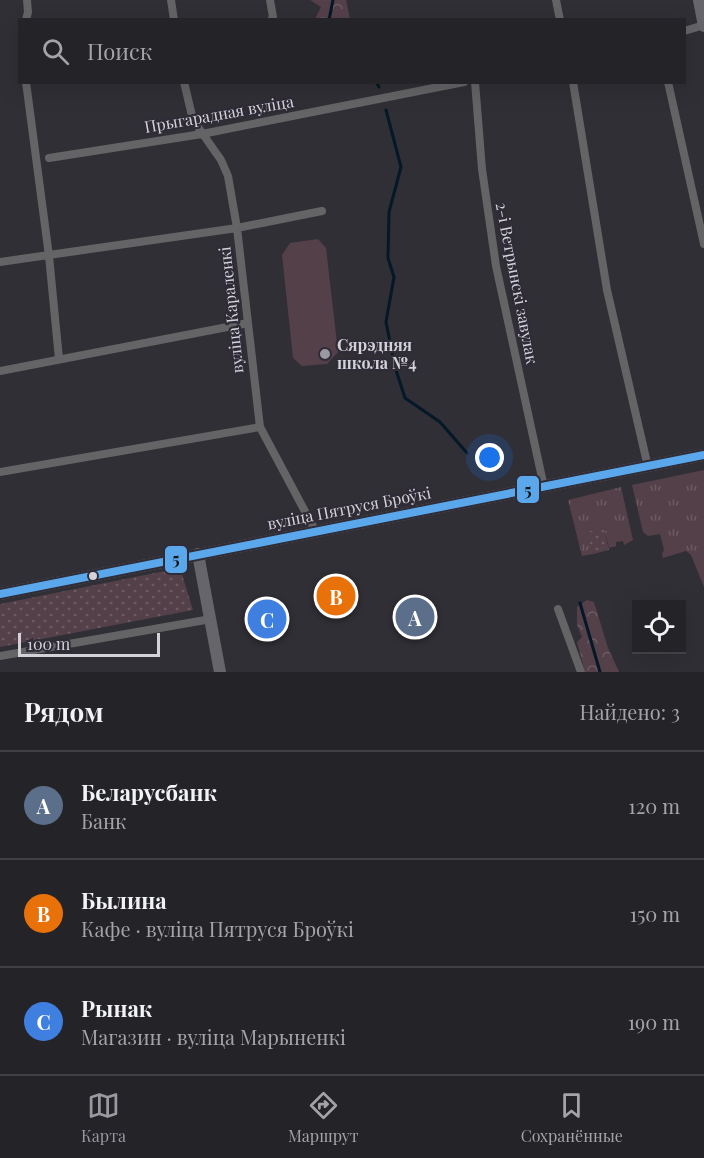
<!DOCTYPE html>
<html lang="ru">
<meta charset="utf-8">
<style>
body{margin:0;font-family:"Playfair Display",serif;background:#2c2b30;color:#f1f3f6}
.controls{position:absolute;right:18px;bottom:18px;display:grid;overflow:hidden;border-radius:0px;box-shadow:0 6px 24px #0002}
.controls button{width:54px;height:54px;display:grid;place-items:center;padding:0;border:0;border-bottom:2px solid #414045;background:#242328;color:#f1f3f6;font:30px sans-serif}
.scale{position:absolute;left:18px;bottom:15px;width:142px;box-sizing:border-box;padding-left:6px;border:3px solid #d3d2d9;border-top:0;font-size:16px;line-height:21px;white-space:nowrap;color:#d3d2d9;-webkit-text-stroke:4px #2f2c38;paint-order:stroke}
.you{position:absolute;left:490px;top:458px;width:21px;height:21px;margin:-15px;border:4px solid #fff;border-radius:50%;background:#1a73e8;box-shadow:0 0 0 9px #1a73e833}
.badge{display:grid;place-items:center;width:39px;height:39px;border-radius:50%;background:#9a99a0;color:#fff;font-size:20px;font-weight:700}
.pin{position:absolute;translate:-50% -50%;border:3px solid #fff;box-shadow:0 2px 6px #0006}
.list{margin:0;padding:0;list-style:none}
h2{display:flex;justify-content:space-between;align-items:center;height:78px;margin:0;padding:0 24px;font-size:26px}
h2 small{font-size:20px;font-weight:400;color:#a3a4a8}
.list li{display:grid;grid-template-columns:39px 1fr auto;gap:18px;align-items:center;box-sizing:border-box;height:108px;padding:0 24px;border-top:2px solid #414045}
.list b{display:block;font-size:22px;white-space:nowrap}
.list p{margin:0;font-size:20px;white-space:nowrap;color:#a3a4a8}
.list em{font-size:20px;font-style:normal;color:#a3a4a8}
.icon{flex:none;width:33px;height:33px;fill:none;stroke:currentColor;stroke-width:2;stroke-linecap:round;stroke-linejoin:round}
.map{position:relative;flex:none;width:704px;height:672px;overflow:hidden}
.search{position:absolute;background:#242328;box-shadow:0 6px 24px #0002;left:18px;right:18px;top:18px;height:66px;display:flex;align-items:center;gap:15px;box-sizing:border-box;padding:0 21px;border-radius:0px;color:#a3a4a8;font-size:22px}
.sheet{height:402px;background:#242328}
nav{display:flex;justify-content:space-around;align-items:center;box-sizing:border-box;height:84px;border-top:2px solid #414045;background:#242328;font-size:16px;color:#a3a4a8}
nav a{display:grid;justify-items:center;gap:3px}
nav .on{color:#9a99a0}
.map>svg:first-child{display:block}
.grass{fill:url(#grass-tufts)}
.forest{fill:url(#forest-crowns)}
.park{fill:url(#park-dots)}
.garden{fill:#544049}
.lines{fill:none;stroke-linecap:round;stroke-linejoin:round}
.stream{stroke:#041827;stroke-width:3}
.street{stroke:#646466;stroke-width:8}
.secondary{stroke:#66666a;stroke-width:12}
.bus-1-casing{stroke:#2f2c38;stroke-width:12}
.bus-1{stroke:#5aa8eb;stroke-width:8}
.poi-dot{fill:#9a99a0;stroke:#2f2c38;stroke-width:2}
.bus-dot{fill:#d3d2d9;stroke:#2f2c38;stroke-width:2}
.labels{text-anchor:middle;stroke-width:4.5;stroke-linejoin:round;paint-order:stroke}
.street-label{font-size:16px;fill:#d3d2d9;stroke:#2f2c38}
.poi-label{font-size:16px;font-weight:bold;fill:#d3d2d9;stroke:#2f2c38;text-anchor:start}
.line-badge{stroke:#2f2c38;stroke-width:2}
.pale-badge-label{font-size:16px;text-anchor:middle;font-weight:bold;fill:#111}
</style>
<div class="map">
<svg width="704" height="672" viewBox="0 0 704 672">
<defs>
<pattern id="grass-tufts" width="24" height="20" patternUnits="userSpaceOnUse" patternTransform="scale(1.5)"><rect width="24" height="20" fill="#544049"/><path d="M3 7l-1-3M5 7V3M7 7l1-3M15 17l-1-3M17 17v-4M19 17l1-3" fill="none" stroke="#6c5b63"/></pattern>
<pattern id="forest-crowns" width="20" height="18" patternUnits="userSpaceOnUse" patternTransform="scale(1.5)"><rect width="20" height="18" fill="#544049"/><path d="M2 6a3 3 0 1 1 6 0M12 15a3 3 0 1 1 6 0" fill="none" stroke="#6c5b63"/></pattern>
<pattern id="park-dots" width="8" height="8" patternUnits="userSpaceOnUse" patternTransform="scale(1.5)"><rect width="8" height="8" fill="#544049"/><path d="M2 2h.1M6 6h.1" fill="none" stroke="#6c5b63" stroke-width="1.8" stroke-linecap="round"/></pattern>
</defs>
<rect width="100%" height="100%" fill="#302f35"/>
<!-- grass -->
<path class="grass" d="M704,470v117l-13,-32 -5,-4 -23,7 -1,-4 2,-4 -4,-16 -12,2 -5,-4 -11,-47z
M621,487l12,53 -9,5 -1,-4 -7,1v4l-7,2 -5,-20 -16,5 5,21 -11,2 -14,-56z"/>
<!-- forest -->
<path class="forest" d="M310,0h36l4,19h-35l6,-12z
M587,600l7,2 14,46 11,24h-34l-8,-30 5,-5 -5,-12v-18z"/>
<!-- park -->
<path class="park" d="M604,528l5,22 -16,4 -6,-22z
M180,568l13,42 -193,37v-43z"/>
<!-- garden -->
<path class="garden" d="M318,239l8,9 12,104 -11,12 -25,2 -9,-8 -11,-103 8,-12z"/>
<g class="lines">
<!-- stream -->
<path class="stream" d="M329,20l4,-20
M376,82l3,5
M386,110l15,57 -12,45 -1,46 6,19 -8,45 9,45 10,31 35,24 27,31
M580,603l20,69"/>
<!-- street -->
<path class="street" d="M171,0l3,20
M270,0l3,17 -2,3
M556,0l4,20
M26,20l2,-8 -1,-12
M684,31l20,-6
M26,82l23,174 10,103
M184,82l9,38 28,40 7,16 9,52 23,199 56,105
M475,82l7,87 14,97 48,221
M573,82l34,208 41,177
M668,82l36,162
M49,158l153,-24 262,-52
M0,262l237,-34 85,-17
M0,371l248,-48
M0,472l260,-45
M558,609l23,63
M0,656l211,-37"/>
<!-- secondary -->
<path class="secondary" d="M699,0l5,26
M198,554l22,118
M0,594l704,-139"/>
<!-- bus-1 casing -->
<g class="bus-1-casing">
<path id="bus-1" d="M0,594l704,-139"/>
</g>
<!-- bus-1 -->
<use href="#bus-1" class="bus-1"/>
</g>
<!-- markers -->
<circle class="poi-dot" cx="325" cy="354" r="6"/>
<circle class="bus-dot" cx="93" cy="576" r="5"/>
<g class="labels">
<!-- street labels -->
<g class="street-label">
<text transform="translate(219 114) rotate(-10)" y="6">Прыгарадная вуліца</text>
<text transform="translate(517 283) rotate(79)" y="6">2-і Ветрынскі завулак</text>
<text transform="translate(231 310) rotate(-96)" y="6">вуліца Караленкі</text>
<text transform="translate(349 508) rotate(-11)" y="6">вуліца Пятруся Броўкі</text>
</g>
<!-- poi labels -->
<g class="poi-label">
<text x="337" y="351">Сярэдняя<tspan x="337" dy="18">школа №4</tspan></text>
</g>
</g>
<g class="line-badge">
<rect x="516" y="475" width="24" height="29" rx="6" fill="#5aa8eb"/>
<rect x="164" y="545" width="24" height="29" rx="6" fill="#5aa8eb"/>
</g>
<g class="pale-badge-label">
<text x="528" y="496">5</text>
<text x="176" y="565">5</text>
</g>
</svg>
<div class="controls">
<button><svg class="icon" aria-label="locate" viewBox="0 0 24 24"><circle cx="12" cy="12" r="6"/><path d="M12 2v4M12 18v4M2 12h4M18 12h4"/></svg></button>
</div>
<div class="scale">100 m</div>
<div class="you"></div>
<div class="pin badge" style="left:415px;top:617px;background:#5c6f8a">A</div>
<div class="pin badge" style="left:336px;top:596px;background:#e8710a">B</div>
<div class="pin badge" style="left:267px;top:619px;background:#3f7fe0">C</div>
<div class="search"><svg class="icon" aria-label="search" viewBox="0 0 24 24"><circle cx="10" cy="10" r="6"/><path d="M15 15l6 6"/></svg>Поиск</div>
</div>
<section class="sheet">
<h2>Рядом<small>Найдено: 3</small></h2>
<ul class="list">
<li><span class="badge" style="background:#5c6f8a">A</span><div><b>Беларусбанк</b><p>Банк</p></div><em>120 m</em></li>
<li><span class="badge" style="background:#e8710a">B</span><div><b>Былина</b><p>Кафе · вуліца Пятруся Броўкі</p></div><em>150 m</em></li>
<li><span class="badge" style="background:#3f7fe0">C</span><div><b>Рынак</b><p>Магазин · вуліца Марыненкі</p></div><em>190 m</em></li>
</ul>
</section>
<nav>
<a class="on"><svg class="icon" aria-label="map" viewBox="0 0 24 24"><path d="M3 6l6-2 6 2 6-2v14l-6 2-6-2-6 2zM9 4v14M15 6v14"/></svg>Карта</a>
<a><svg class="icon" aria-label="directions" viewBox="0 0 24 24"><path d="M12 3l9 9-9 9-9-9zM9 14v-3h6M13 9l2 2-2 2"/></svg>Маршрут</a>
<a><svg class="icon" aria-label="saved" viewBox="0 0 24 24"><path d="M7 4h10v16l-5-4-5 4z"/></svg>Сохранённые</a>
</nav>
